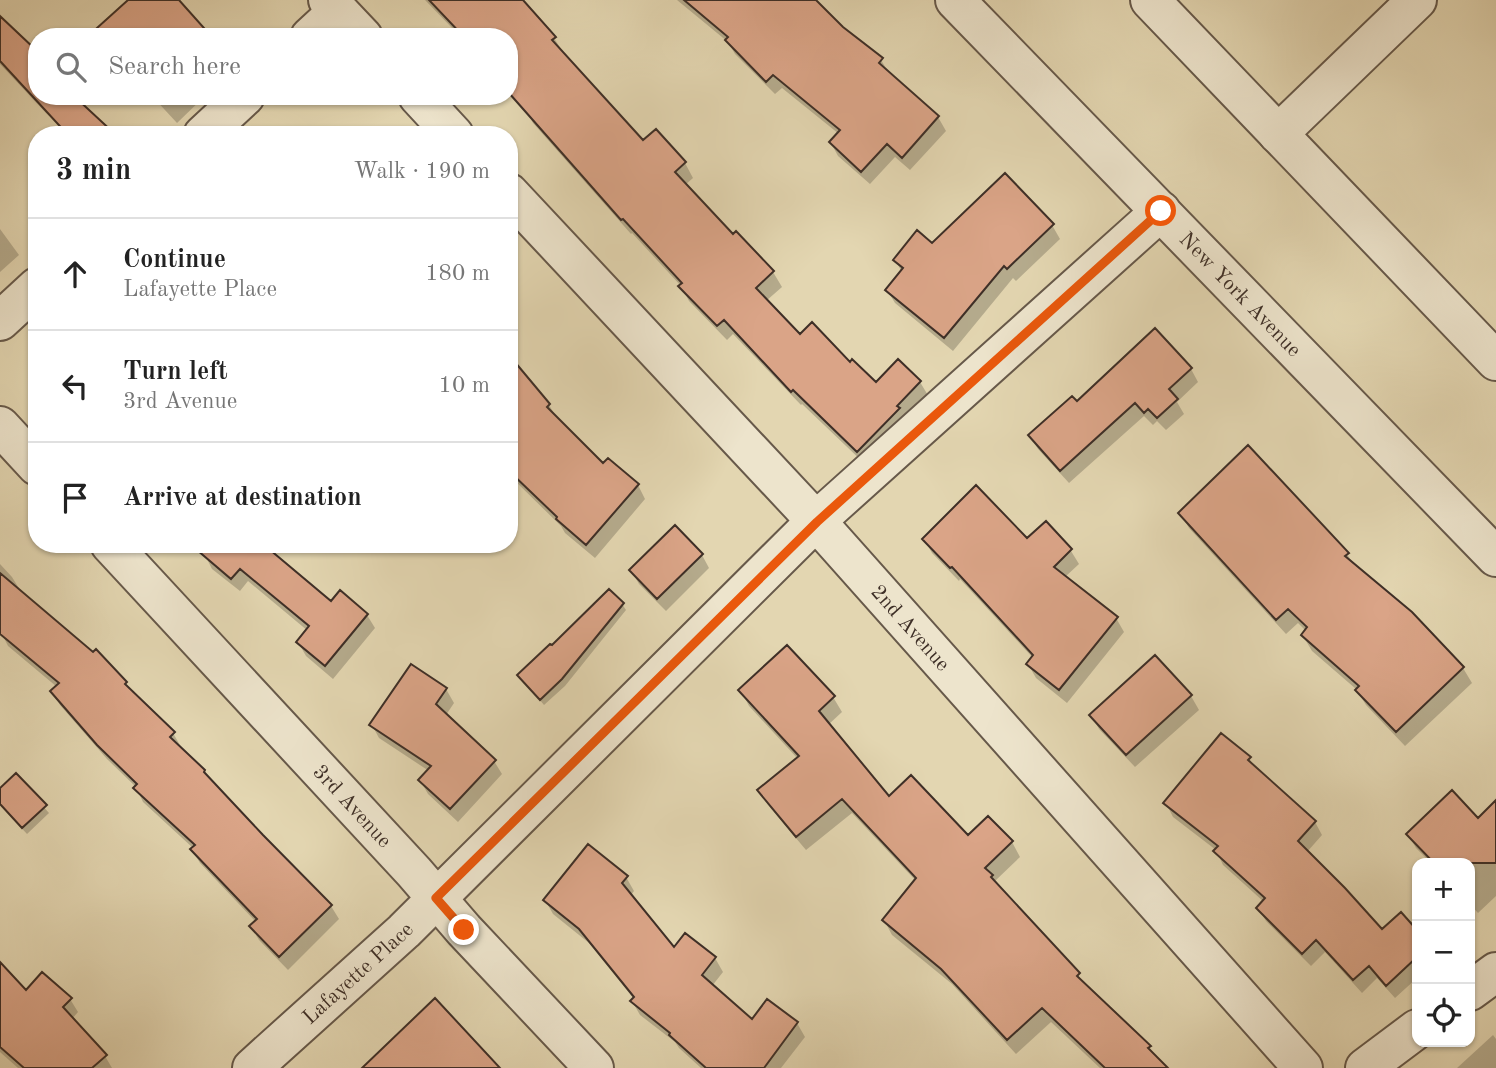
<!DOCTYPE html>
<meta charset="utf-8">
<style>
body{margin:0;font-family:"Old Standard TT",serif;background:#f6f6f6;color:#222}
.controls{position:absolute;right:21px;bottom:21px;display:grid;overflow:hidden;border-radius:14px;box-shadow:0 2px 5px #0004}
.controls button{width:63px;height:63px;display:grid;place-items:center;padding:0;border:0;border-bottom:2px solid #e0e0e0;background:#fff;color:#222;font:35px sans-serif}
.stop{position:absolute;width:21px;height:21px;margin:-16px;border:5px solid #ea580c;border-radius:50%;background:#fff}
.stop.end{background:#ea580c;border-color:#fff;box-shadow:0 2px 7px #0008}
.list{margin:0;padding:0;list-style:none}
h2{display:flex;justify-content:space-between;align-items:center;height:91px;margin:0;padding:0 28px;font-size:30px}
h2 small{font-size:23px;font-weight:400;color:#767676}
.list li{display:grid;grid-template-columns:46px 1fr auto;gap:21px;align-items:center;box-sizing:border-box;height:112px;padding:0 28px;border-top:2px solid #e0e0e0}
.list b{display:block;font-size:26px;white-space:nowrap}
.list p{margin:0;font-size:23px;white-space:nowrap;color:#767676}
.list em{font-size:23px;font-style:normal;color:#767676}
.icon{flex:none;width:38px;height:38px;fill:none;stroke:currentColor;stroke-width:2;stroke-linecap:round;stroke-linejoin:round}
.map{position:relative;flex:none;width:1496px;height:1068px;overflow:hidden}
.search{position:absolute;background:#fff;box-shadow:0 2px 5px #0004;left:28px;top:28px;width:490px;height:77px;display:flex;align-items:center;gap:18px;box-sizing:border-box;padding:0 24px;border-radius:28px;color:#767676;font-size:26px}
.panel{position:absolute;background:#fff;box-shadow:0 2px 5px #0004;left:28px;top:126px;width:490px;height:427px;border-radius:28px}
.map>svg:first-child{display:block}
.shadow{fill:#0003}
.building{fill:#daa487;stroke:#3e2f27;stroke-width:2}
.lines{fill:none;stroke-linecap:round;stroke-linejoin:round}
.minor-casing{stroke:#67594a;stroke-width:42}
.minor{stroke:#ede4cc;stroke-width:38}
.route{stroke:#ea580c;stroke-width:9}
.labels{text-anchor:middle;stroke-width:5;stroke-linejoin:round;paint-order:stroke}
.street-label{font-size:21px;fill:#3e2f27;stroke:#ede4cc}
</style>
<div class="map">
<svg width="1496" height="1068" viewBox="0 0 1496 1068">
<rect width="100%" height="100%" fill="#e3d6b1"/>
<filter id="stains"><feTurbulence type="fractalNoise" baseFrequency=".00286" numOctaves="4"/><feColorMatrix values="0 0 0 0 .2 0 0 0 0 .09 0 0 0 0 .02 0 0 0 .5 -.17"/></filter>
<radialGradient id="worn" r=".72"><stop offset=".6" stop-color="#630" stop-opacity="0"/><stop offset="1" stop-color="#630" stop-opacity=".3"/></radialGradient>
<!-- shadow -->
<path class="shadow" d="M425,0h97l32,38 9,14 80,91 13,-12 29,32 8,15 -8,7 48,51 3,-3 37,39 9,15 -16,14 34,35 50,29 26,20 22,-24 22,21 9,15 -62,69 -65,-62 -1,1 -68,-71 -6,6 -38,-39 -8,-15 -49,-53 -1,1 -98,-111 -8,-15 -16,-71 -52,-8 -2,2z
M677,0h136l29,29 39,31 8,13 49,44 8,14 -36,39 -15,-13 -25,27 -32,-28 -7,-13 8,-9 -57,-46 -7,6 -40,-40 -7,-12z
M0,19l37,77 34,39 -25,-22 -46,-49z
M152,96h53l-28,27z
M1052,225l8,14 -44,42 -3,-3 -60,73 -58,-48 -8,-13 15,-18 -7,-12 37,-15z
M0,229l19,26 -19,17z
M1191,369l7,13 -21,20 7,12 -18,16 -9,-9 -4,4 -9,-9 -75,67 -31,-34 -8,-13 47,-33z
M509,374l40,31 8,13 46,48 35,19 7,14 -50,59 -30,-25 -4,-7 -52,-51z
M1180,513l167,41 7,11 56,48 53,55 9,15 -67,63 -39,-41 -10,-16 -44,-38 -9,-15 3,-5 -8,-8 -12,11 -97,-106z
M1046,523l25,28 8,13 -14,13 51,41 8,14 -57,71 -31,-25 -8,-14 5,-6 -73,-79 -1,2 -27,-28 -8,-14 103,1z
M203,544h76l-8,10 60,49 36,12 8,13 -42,51 -27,-23 -8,-14 10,-11 -60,-50 -8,10 -28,-22 -7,-14z
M702,555l7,13 -43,43 -27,-27 -8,-14z
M0,564l12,13 8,13 105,93 5,8 43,42 8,14 -1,1 24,23 6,10 121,125 8,13 -51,51 -29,-30 -8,-13 5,-5 -56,-59 -8,-13 1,-2 -50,-46 -7,-15 -29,-28 -47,-54 -8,-13 5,-5 -49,-41 -8,-16z
M622,604l4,6 -61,76 -21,19 -25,-30 33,-27z
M1155,657l36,39 8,14 -64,57 -36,-38 -8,-14z
M411,666l35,23 8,14 -8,12 48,46 8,13 -44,48 -30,-28 -8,-14 9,-9 -50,-33 -7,-13z
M741,691l92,6 9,15 -14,13 61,74 79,39 44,4 8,15 -25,24 4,8 79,86 7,11 64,61 16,21h-65l-49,-46 -35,32 -64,-70 -60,-49 -8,-15 32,-39 -64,-68 -46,37 -38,-45 -8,-15 38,-31 -49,-53z
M1249,758l6,11 60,53 7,13 -15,17 75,80 19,-17 16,18v45l-22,20 -18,-20 -15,15 -37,-41 -14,14 -45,-45 -8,-13 6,-6 -41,-37 -7,-15 -43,-33 -7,-14z
M16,776l33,37 -22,21 -27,-29v-15z
M1496,803v93l-18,17 -8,-9v-41h-39l-15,-15 -8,-14 70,-14z
M626,877l8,14 -3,4 43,54 41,9 8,14 -11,14 41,36 44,1 8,14 -24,31h-80l-22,-20 -4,-6 -35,-27 -8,-14 2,-2 -45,-56 -36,-29 -8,-14z
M0,965l26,27 44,7 8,13 -6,7 33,37 7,12h-94l-18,-16z
M1493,1035l3,4v29h-39z"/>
<!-- building -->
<path class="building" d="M128,0h51l33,37h-125z
M429,0h94l33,37 -4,3 91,100 13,-11 30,33 -11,10 58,62 3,-3 38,40 -18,17 44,46 12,-12 38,40 2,-3 24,23 22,-23 23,22 -24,25 3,2 -43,44 -64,-62 -2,2 -67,-72 -7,6 -39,-40 4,-3 -59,-64 -2,1 -112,-127v-56h-45z
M684,0h132l27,27 40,31 -4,5 60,53 -37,42 -15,-14 -26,28 -32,-30 11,-12 -67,-55 -7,7 -41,-42 3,-3z
M0,16l37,35v45h37l42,39h-48l-68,-74z
M1005,173l49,51 -47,45 -3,-3 -60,72 -59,-48 18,-22 -10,-8 24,-30 15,13z
M1155,328l37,40 -23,21 9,10 -21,19 -9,-9 -4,4 -9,-10 -75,68 -32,-36 44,-39 5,5z
M509,355l41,49 -3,3 56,56 5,-5 31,26 -53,61 -30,-26 1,-2 -48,-46z
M1248,445l101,108 -4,3 67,56 52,55 -68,65 -41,-42 4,-4 -58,-51 6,-8 -19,-18 -12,11 -98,-107z
M976,485l51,53 19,-17 26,28 -18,18 64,50 -59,73 -33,-26 7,-9 -81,-88 -2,1 -28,-29z
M675,525l28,29 -46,45 -28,-29z
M190,544h73l68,57 9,-11 28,24 -43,52 -29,-24 13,-16 -69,-57 -9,10z
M0,573l93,79 3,-3 31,33 -2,2 50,48 -5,5 35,33 -1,2 59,63 69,70 -53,52 -30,-31 8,-7 -67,-70 5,-4 -62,-57 4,-4 -40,-39 -47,-54 9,-8 -59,-49z
M609,589l15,14 -62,76 -22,21 -23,-25 33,-31 2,1z
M787,645l48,51 -16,15 70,85 22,-21 57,60 20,-19 25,25 -28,27 8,7 -2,2 89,96 -3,3 74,70 -3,2 20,20h-63l-63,-60 -35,32 -66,-71 -59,-49 34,-42 -74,-79 -46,38 -39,-47 42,-34 -61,-66z
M1155,655l37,40 -66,60 -37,-40z
M411,664l36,24 -11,16 60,56 -46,49 -32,-29 13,-14 -62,-41z
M1221,733l30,24 -3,3 68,61 -18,20 47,47 37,41 19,-17 16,18v27l-31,29 -17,-20 -16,14 -37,-40 -14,14 -46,-46 9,-10 -52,-47 5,-5 -55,-43z
M16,773l31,32 -25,23 -22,-24v-16z
M1452,790l26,28 18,-18v63h-62l-28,-29z
M588,844l40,32 -6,7 52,64 11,-14 31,24 -14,18 50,44 15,-20 31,23 -34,46h-58l-37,-33 1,-2 -40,-32 4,-4 -55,-68 -36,-29z
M0,962l26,28 16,-18 30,26 -9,9 44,48 -15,13h-68l-24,-21z
M435,998l65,70h-138z"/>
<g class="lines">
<!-- minor casing -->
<g class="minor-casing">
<g id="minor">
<path d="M328,0l35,37"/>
<path id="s1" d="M955,0l541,557"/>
<path d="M1150,0l346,361"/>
<path d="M310,37l28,-26"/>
<path d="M418,96l36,39"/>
<path d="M1278,134l139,-134"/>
<path d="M203,135l42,-39"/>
<path id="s2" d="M509,193l307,328 487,547"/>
<path d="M0,321l37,-34"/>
<path d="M0,426l37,40"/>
<path id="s3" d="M110,544l304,328 50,58 130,138"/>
<path d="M1470,991l26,-19"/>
<path id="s4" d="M252,1068l152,-137 412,-410 345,-310"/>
<path d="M1365,1068l52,-39"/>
</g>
</g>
<!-- minor -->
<use href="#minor" class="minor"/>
</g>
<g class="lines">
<!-- route -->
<path class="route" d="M464,930l-28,-32 381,-376 344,-311"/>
</g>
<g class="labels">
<!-- street labels -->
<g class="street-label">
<text dy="7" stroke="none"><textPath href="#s1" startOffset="410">New York Avenue</textPath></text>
<text dy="7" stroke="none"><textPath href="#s2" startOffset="592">2nd Avenue</textPath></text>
<text dy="7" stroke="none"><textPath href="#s3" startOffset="357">3rd Avenue</textPath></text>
<text dy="7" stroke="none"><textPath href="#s4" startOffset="142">Lafayette Place</textPath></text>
</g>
</g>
<rect width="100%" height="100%" filter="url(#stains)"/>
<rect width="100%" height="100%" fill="url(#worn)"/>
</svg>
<div class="controls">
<button>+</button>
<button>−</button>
<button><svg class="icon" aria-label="locate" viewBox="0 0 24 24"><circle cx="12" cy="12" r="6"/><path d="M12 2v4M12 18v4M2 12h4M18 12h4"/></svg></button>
</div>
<div class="stop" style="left:1161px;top:211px"></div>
<div class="stop end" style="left:464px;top:930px"></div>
<div class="search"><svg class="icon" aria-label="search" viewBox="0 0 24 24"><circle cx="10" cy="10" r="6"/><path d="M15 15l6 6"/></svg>Search here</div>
<section class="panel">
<h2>3 min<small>Walk · 190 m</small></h2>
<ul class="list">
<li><svg class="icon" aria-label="ahead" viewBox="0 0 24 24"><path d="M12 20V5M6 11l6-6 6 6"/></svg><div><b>Continue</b><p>Lafayette Place</p></div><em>180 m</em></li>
<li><svg class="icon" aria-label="left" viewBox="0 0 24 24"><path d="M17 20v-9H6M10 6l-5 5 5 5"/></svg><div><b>Turn left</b><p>3rd Avenue</p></div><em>10 m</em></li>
<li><svg class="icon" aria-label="arrive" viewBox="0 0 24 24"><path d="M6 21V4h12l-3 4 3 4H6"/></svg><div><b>Arrive at destination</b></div></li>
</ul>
</section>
</div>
